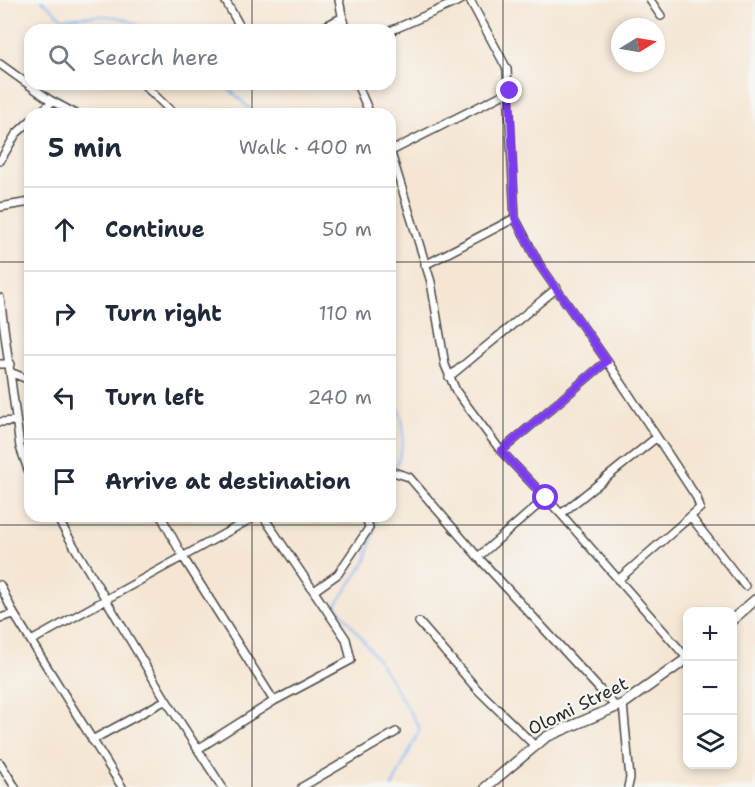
<!DOCTYPE html>
<meta charset="utf-8">
<style>
body{margin:0;font-family:"Shantell Sans",sans-serif;background:#f6f6f7;color:#1f2937}
.controls{position:absolute;right:18px;bottom:18px;display:grid;overflow:hidden;border-radius:12px;box-shadow:0 3px 9px #0003}
.controls button{width:54px;height:54px;display:grid;place-items:center;padding:0;border:0;border-bottom:2px solid #e0e1e3;background:#fff;color:#1f2937;font:30px sans-serif}
.compass{position:absolute;left:611px;top:18px;width:54px;height:54px;border-radius:50%;background:#fff;box-shadow:0 3px 9px #0003;rotate:79deg}
.stop{position:absolute;width:18px;height:18px;margin:-14px;border:4px solid #7c3aed;border-radius:50%;background:#fff}
.stop.end{background:#7c3aed;border-color:#fff;box-shadow:0 2px 6px #0008}
.list{margin:0;padding:0;list-style:none}
h2{display:flex;justify-content:space-between;align-items:center;height:78px;margin:0;padding:0 24px;font-size:26px}
h2 small{font-size:20px;font-weight:400;color:#747a83}
.list li{display:grid;grid-template-columns:39px 1fr auto;gap:18px;align-items:center;box-sizing:border-box;height:84px;padding:0 24px;border-top:2px solid #e0e1e3}
.list b{display:block;font-size:22px;white-space:nowrap}
.list em{font-size:20px;font-style:normal;color:#747a83}
.icon{flex:none;width:33px;height:33px;fill:none;stroke:currentColor;stroke-width:2;stroke-linecap:round;stroke-linejoin:round}
.map{position:relative;flex:none;width:755px;height:787px;overflow:hidden}
.search{position:absolute;background:#fff;box-shadow:0 3px 9px #0003;left:24px;top:24px;width:372px;height:66px;display:flex;align-items:center;gap:15px;box-sizing:border-box;padding:0 21px;border-radius:18px;color:#747a83;font-size:22px}
.panel{position:absolute;background:#fff;box-shadow:0 3px 9px #0003;left:24px;top:108px;width:372px;height:414px;border-radius:18px}
.map>svg:first-child{display:block}
.lines{fill:none;stroke-linecap:round;stroke-linejoin:round}
.stream{stroke:#89baf6;stroke-width:2}
.street-casing{stroke:#494744;stroke-width:10}
.secondary-casing{stroke:#494744;stroke-width:12}
.street{stroke:#fff;stroke-width:7}
.secondary{stroke:#fff;stroke-width:9}
.route{stroke:#7c3aed;stroke-width:8}
.grid{fill:none;stroke:#2b2b2b;stroke-width:1.5;stroke-opacity:0.55}
.labels{text-anchor:middle;stroke-width:4.5;stroke-linejoin:round;paint-order:stroke}
.street-label{font-size:18px;fill:#2b2b2b;stroke:#f6f6f2}
</style>
<div class="map">
<svg width="755" height="787" viewBox="0 0 755 787">
<rect width="100%" height="100%" fill="#f6f6f2"/>
<filter id="ink" filterUnits="userSpaceOnUse"><feTurbulence type="fractalNoise" baseFrequency=".0167" numOctaves="2"/><feDisplacementMap in="SourceGraphic" scale="12" xChannelSelector="R" yChannelSelector="G"/><feConvolveMatrix kernelMatrix="1 2 1 2 8 2 1 2 1" color-interpolation-filters="sRGB"/></filter>
<filter id="wash" filterUnits="userSpaceOnUse"><feTurbulence type="fractalNoise" baseFrequency=".008" numOctaves="4" result="noise"/><feDisplacementMap in="SourceGraphic" scale="24" xChannelSelector="R" yChannelSelector="G"/><feGaussianBlur stdDeviation="1.35" result="paint"/><feColorMatrix in="noise" values="0 0 0 0 0 0 0 0 0 0 0 0 0 0 0 0 0 1.4 0 .05"/><feComposite in="paint" operator="in"/></filter>
<g filter="url(#wash)">
<rect width="100%" height="100%" fill="#f5e6d4"/>
<g class="lines">
<!-- stream -->
<path class="stream" d="M42,0l20,18c23,-1 64,-8 80,12
M224,84l31,30
M390,391c17,27 17,49 5,78
M390,483l3,-8
M378,516l-12,45 -30,44 43,56 41,68 -28,58"/>
</g>
</g>
<g filter="url(#ink)">
<g class="lines">
<!-- street casing -->
<g class="street-casing">
<path id="street" d="M225,0l17,30
M339,0l6,30
M470,0l37,69 8,149 24,46 68,97 90,137 3,10 -82,72
M650,0l11,16
M318,30l25,-13
M390,31l71,-31
M0,64l50,36 26,14
M143,84l31,30
M357,84l13,30
M38,114l14,-12
M390,150l41,132 14,83 11,26 45,60 60,63 126,144
M391,151l119,-60
M0,161l16,-27 14,-13
M0,207l30,-5
M425,265l90,-47
M0,298l20,149 10,28
M0,364h10
M12,373l18,7
M449,377l108,-89
M0,422l16,-1
M501,451l106,-90
M390,471l19,6 69,80 138,150
M561,514l96,-77
M56,516l110,184 56,87
M161,516l22,41 91,144
M691,517l54,69
M478,557l68,-59
M0,585l14,29 108,173
M314,591l24,-17 31,-46 -3,-12
M0,618l14,-4
M419,622l58,67 57,56
M31,641l225,-125
M623,704l7,74 -2,9
M92,740l74,-40
M198,749l76,-48 77,-41 -5,-21 -83,-123
M0,763l15,24
M302,787l94,-55"/>
</g>
<!-- secondary casing -->
<g class="secondary-casing">
<path id="secondary" d="M732,620l23,-20
M486,787l60,-50 77,-33 65,-46"/>
</g>
<!-- street -->
<use href="#street" class="street"/>
<!-- secondary -->
<use href="#secondary" class="secondary"/>
</g>
</g>
<g class="lines" filter="url(#ink)">
<!-- route -->
<path class="route" d="M510,91l5,127 24,46 68,97 -106,90 45,47"/>
</g>
<!-- grid -->
<path class="grid" d="M252,0v30M503,0v787M252,84v30M0,262h30M390,262h365M252,516v271M0,525h755"/>
<g class="labels">
<!-- street labels -->
<g class="street-label">
<text transform="translate(578 706) rotate(-26)" y="6">Olomi Street</text>
</g>
</g>
</svg>
<div class="controls">
<button>+</button>
<button>−</button>
<button><svg class="icon" aria-label="layers" viewBox="0 0 24 24"><path d="M12 4l9 5-9 5-9-5zM3 14l9 5 9-5"/></svg></button>
</div>
<svg class="compass" viewBox="-18 -18 36 36"><path d="M0-13l5 13h-10z" fill="#e53935"/><path d="M0 13l5-13h-10z" fill="#747a83"/></svg>
<div class="stop" style="left:546px;top:498px"></div>
<div class="stop end" style="left:510px;top:91px"></div>
<div class="search"><svg class="icon" aria-label="search" viewBox="0 0 24 24"><circle cx="10" cy="10" r="6"/><path d="M15 15l6 6"/></svg>Search here</div>
<section class="panel">
<h2>5 min<small>Walk · 400 m</small></h2>
<ul class="list">
<li><svg class="icon" aria-label="ahead" viewBox="0 0 24 24"><path d="M12 20V5M6 11l6-6 6 6"/></svg><div><b>Continue</b></div><em>50 m</em></li>
<li><svg class="icon" aria-label="right" viewBox="0 0 24 24"><path d="M7 20v-9h11M14 6l5 5-5 5"/></svg><div><b>Turn right</b></div><em>110 m</em></li>
<li><svg class="icon" aria-label="left" viewBox="0 0 24 24"><path d="M17 20v-9H6M10 6l-5 5 5 5"/></svg><div><b>Turn left</b></div><em>240 m</em></li>
<li><svg class="icon" aria-label="arrive" viewBox="0 0 24 24"><path d="M6 21V4h12l-3 4 3 4H6"/></svg><div><b>Arrive at destination</b></div></li>
</ul>
</section>
</div>
